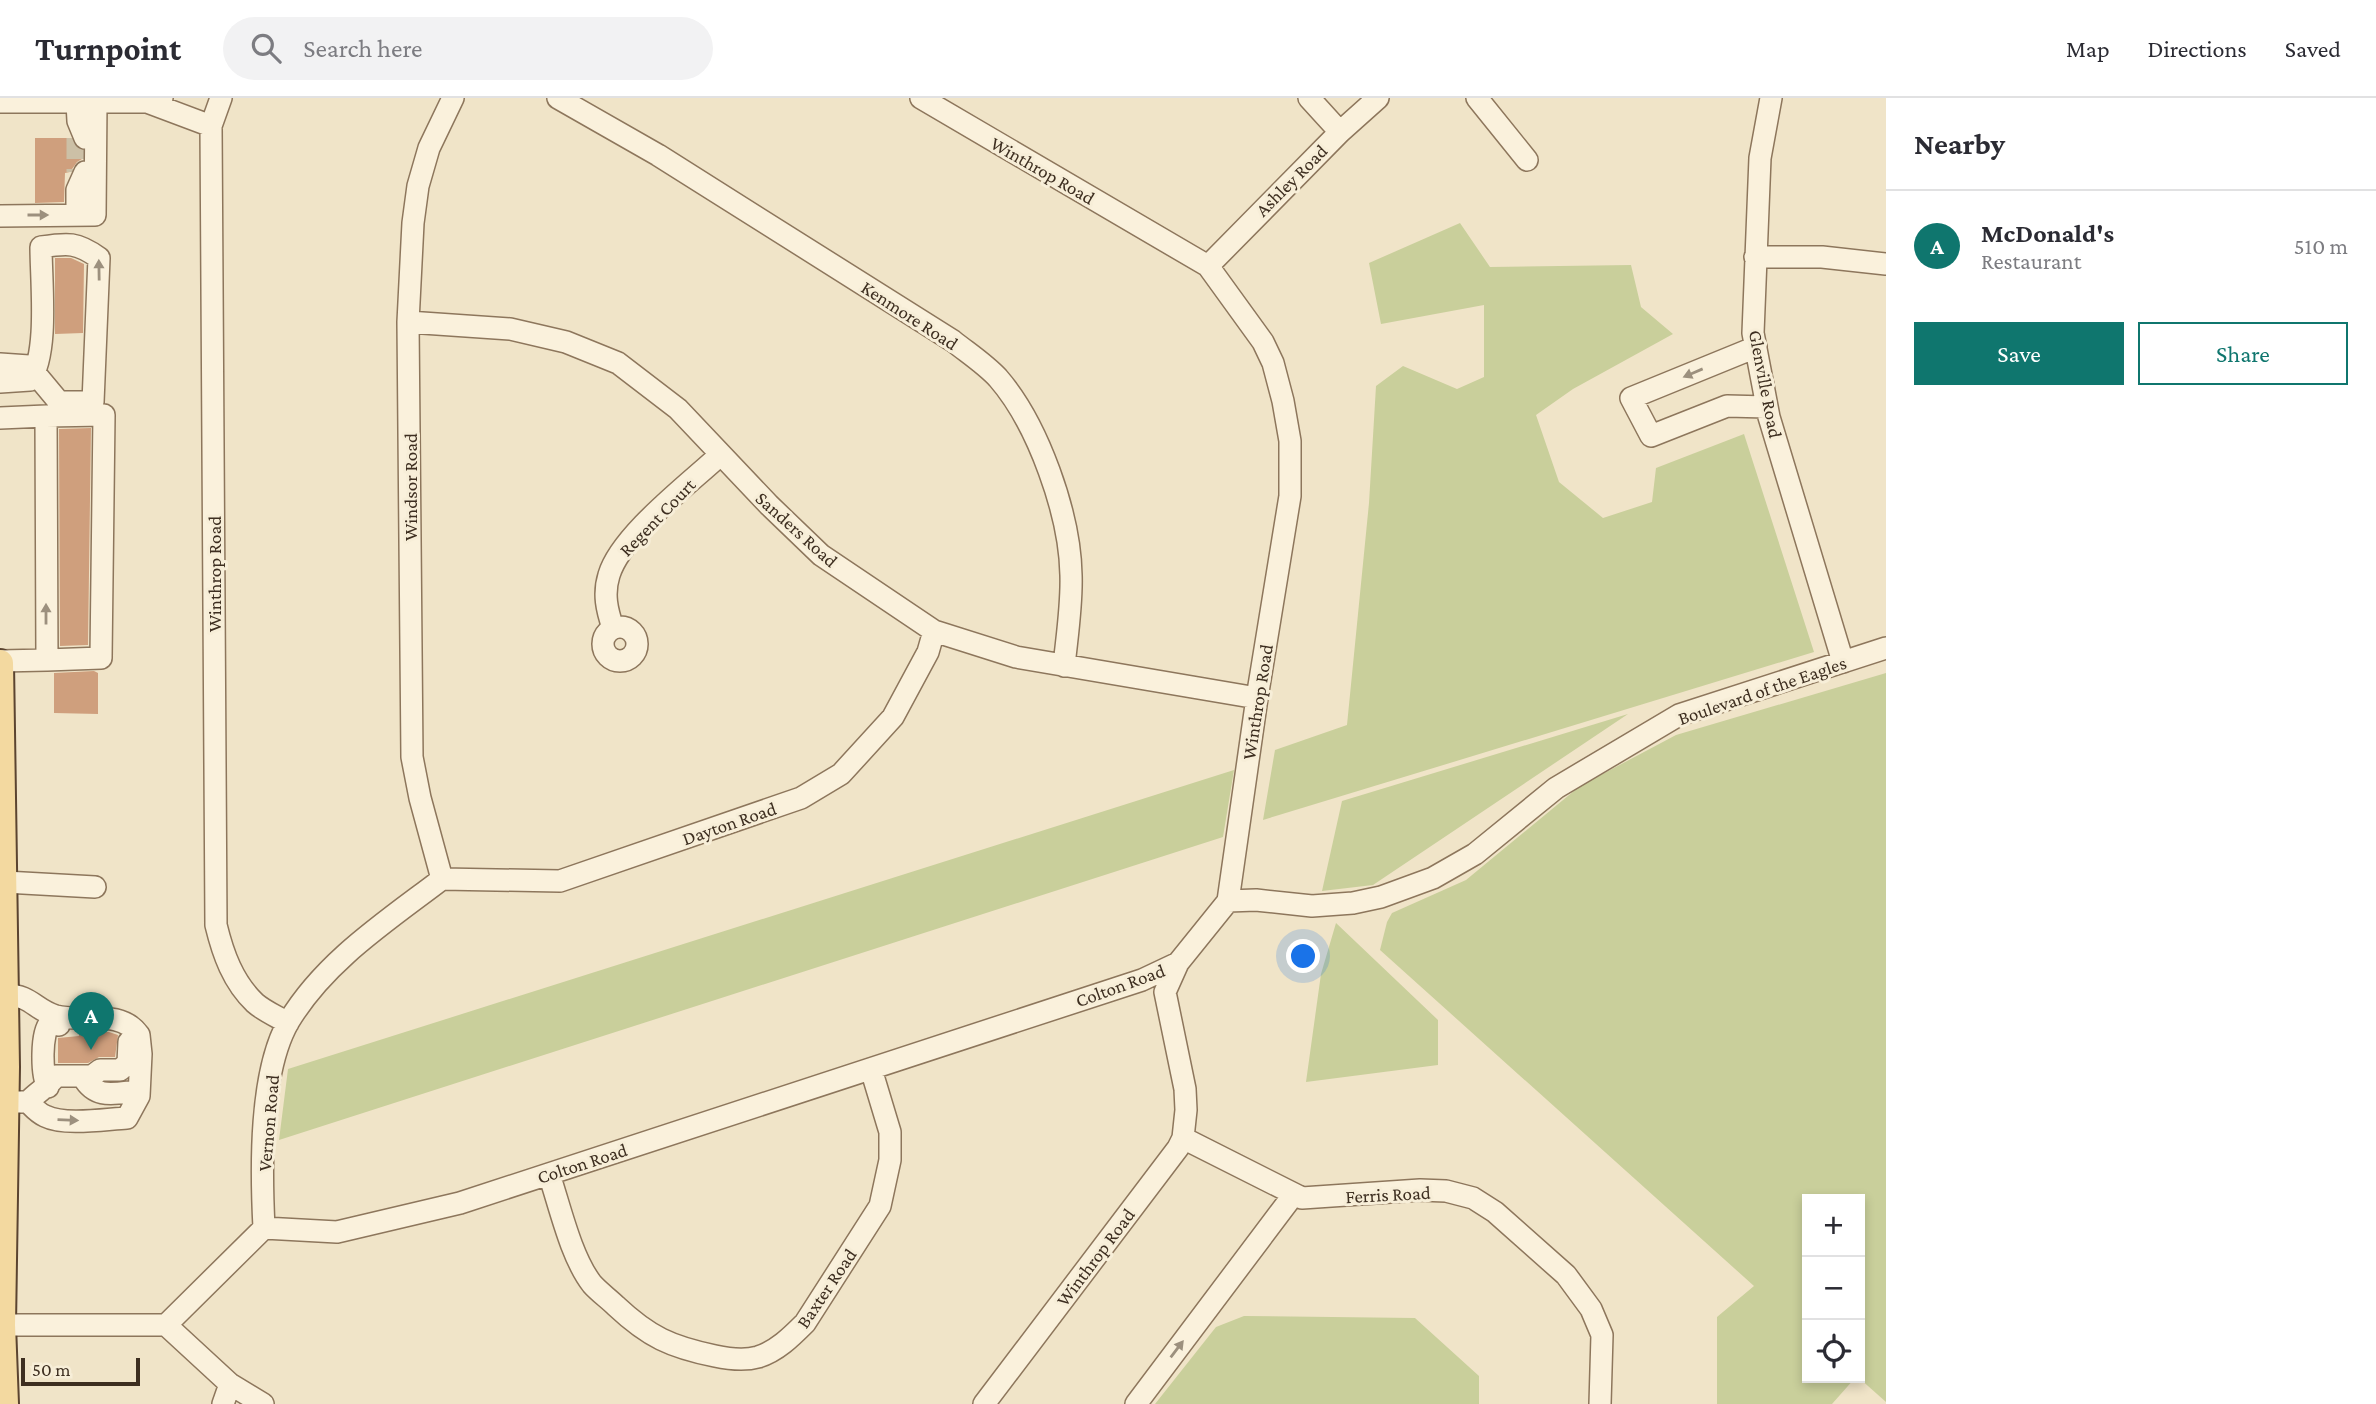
<!DOCTYPE html>
<meta charset="utf-8">
<style>
body{margin:0;font-family:"Crimson Pro",serif;background:#f2f2f3;color:#2b2b33}
.controls{position:absolute;right:21px;bottom:21px;display:grid;overflow:hidden;border-radius:0px;box-shadow:0 4px 10px #0003}
.controls button{width:63px;height:63px;display:grid;place-items:center;padding:0;border:0;border-bottom:2px solid #e1e1e2;background:#fff;color:#2b2b33;font:35px sans-serif}
.scale{position:absolute;left:21px;bottom:18px;width:119px;box-sizing:border-box;padding-left:7px;border:4px solid #3d2e20;border-top:0;font-size:19px;line-height:24px;white-space:nowrap;color:#3d2e20;-webkit-text-stroke:5px #f7eed8;paint-order:stroke}
.you{position:absolute;left:1304px;top:859px;width:24px;height:24px;margin:-18px;border:5px solid #fff;border-radius:50%;background:#1a73e8;box-shadow:0 0 0 10px #1a73e833}
.badge{display:grid;place-items:center;width:46px;height:46px;border-radius:50%;background:#0f766e;color:#fff;font-size:23px;font-weight:700}
.pin{position:absolute;translate:-50% -58px;filter:drop-shadow(0 2px 4px #0008)}
.pin::after{content:'';position:absolute;top:37px;width:24px;height:21px;background:inherit;clip-path:polygon(0 0,100% 0,50% 100%)}
.list{margin:0;padding:0;list-style:none}
h2{display:flex;justify-content:space-between;align-items:center;height:91px;margin:0;padding:0 28px;font-size:30px}
h2 small{font-size:23px;font-weight:400;color:#7c7c81}
.list li{display:grid;grid-template-columns:46px 1fr auto;gap:21px;align-items:center;box-sizing:border-box;height:112px;padding:0 28px;border-top:2px solid #e1e1e2}
.list b{display:block;font-size:26px;white-space:nowrap}
.list p{margin:0;font-size:23px;white-space:nowrap;color:#7c7c81}
.list em{font-size:23px;font-style:normal;color:#7c7c81}
.actions{display:flex;gap:14px;padding:21px 28px}
.actions a{flex:1;padding:16px 0;border:2px solid #0f766e;border-radius:0px;text-align:center;font-size:24px;color:#0f766e}
.actions .main{background:#0f766e;color:#fff}
.icon{flex:none;width:38px;height:38px;fill:none;stroke:currentColor;stroke-width:2;stroke-linecap:round;stroke-linejoin:round}
.map{position:relative;flex:none;width:1886px;height:1306px;overflow:hidden}
header{display:flex;align-items:center;gap:42px;box-sizing:border-box;height:98px;padding:0 35px;background:#fff;border-bottom:2px solid #e1e1e2}
header strong{font-size:33px}
nav{display:flex;gap:38px;margin-inline-start:auto;font-size:24px}
.search{width:490px;height:63px;background:#f2f2f3;display:flex;align-items:center;gap:18px;box-sizing:border-box;padding:0 24px;border-radius:38px;color:#7c7c81;font-size:26px}
main{display:flex}
aside{flex:1;background:#fff}
.map>svg:first-child{display:block}
.green{fill:#c9cf9b}
.building{fill:#cf9f7d}
.lines{fill:none;stroke-linecap:round;stroke-linejoin:round}
.minor-tunnel{stroke:#ccc0a6;stroke-width:21;stroke-dasharray:21 10;stroke-linecap:butt}
.minor-casing{stroke:#8d765c;stroke-width:24}
.major-casing{stroke:#5b4430;stroke-width:30}
.minor{stroke:#faf1dc;stroke-width:21}
.major{stroke:#f3d9a0;stroke-width:26}
.oneway{fill:#9c907e}
.labels{text-anchor:middle;stroke-width:6;stroke-linejoin:round;paint-order:stroke}
.street-label{font-size:19px;fill:#3d2e20;stroke:#f7eed8}
</style>
<header>
<strong>Turnpoint</strong>
<div class="search"><svg class="icon" aria-label="search" viewBox="0 0 24 24"><circle cx="10" cy="10" r="6"/><path d="M15 15l6 6"/></svg>Search here</div>
<nav><a>Map</a><a>Directions</a><a>Saved</a></nav>
</header>
<main>
<div class="map">
<svg width="1886" height="1306" viewBox="0 0 1886 1306">
<rect width="100%" height="100%" fill="#f0e4c8"/>
<!-- green -->
<path class="green" d="M1460,125l30,44 141,-2 10,42 32,27 -100,55 -37,26 23,67 44,36 49,-16 4,-34 88,-34 70,218 -551,168 12,-70 72,-25 22,-222 7,-117 27,-20 54,23 27,-12v-72l-103,19 -12,-61z
M1886,575v729l-27,-24 1,-179h-53v179h48l-23,26h-115v-87l37,-31 -374,-336 7,-28 5,-9 74,-33 114,-94 96,-51z
M1628,616l-255,171 -51,6 20,-90z
M1234,672l-11,67 -944,303 9,-71z
M1336,825l102,97v45l-132,17 15,-108z
M1244,1218l171,2 64,58v28h-324l61,-77z"/>
<!-- building -->
<path class="building" d="M35,40h36l6,10 5,3v8l-5,3 -7,10 -5,1 -1,29 -29,1z
M55,160h16l13,6 -1,69 -28,1z
M91,330l-3,217 -28,1 -1,-217z
M94,573l4,2v41l-44,-1v-40z
M79,934h30l9,3 -3,22h-16l-11,6h-30v-25l21,-2z"/>
<g class="lines">
<!-- minor-tunnel -->
<path class="minor-tunnel" d="M77,40v34"/>
<!-- minor casing -->
<g class="minor-casing">
<path id="minor" d="M221,0l-10,28 5,799c7,29 17,57 39,78 9,8 23,14 33,20
M558,0l100,57 295,186c15,12 32,23 45,37 40,46 72,136 73,197 1,30 -4,61 -7,91
M921,0l287,168 55,76 10,21 10,38 7,40v55l-33,202 -29,203 -50,62 -13,29 20,97 1,21 -3,28 -5,10 -194,256
M1309,0l31,34
M1477,0l50,62
M1771,0l-11,60 -7,175 16,84 74,245
M0,4h147l15,-4
M147,4l64,24
M77,5l1,18 7,17
M77,117v-25l8,-18
M0,118l95,-1 1,-112
M1755,159h67l64,7
M1208,168l132,-134 38,-34
M408,224l102,7 56,13 52,21 60,46 91,96 52,50 113,76 82,26 241,41
M1756,249l-125,51 20,38 76,-30 40,1
M0,266l29,2 30,36h34l6,-144c-22,-16 -31,-15 -58,-11 0,34 8,107 -11,133l-30,2
M46,318l58,-1 -3,243 -54,2
M0,320l46,-2 1,244 -47,1
M603 546a17 17 0 1 1 34 0a17 17 0 1 1-34 0Z
M613,530c-6,-18 -10,-34 -4,-53 12,-40 80,-91 111,-120
M442,781l-22,-81 -8,-41 -4,-435 5,-99 5,-37 11,-38 24,-50
M442,781l118,2 241,-83 40,-24 52,-57 35,-65 6,-21
M5,784l90,5
M1228,803l28,-1 56,6 41,-3 28,-6 52,-19 42,-24 81,-66 123,-73 207,-67
M6,897c25,0 29,15 50,21 27,7 64,-8 83,19l2,19 -2,42 -12,22c-21,1 -62,8 -82,-2 -7,-3 -12,-9 -17,-14h-22
M83,979c13,23 32,16 55,14
M48,989c-7,-12 -7,-55 2,-64l9,2
M28,1004c9,-10 20,-15 28,-26h36l8,-6h20l8,-7 1,-21
M1183,1040l119,60 118,-8 26,1 27,7 22,14 71,63 25,34 11,26 -2,69
M549,1076c11,33 22,83 43,110 7,8 17,15 24,22 33,31 55,41 99,50 14,3 29,5 43,1 19,-6 33,-20 47,-34l75,-117 10,-46v-28l-19,-63
M264,1130c-3,-58 -5,-156 25,-207 36,-60 98,-100 153,-142
M2,1227h164l98,-97 73,4 123,-29 682,-223 36,-17
M166,1227l64,59 33,20
M223,1306l7,-20
M1136,1306l158,-210"/>
</g>
<!-- major casing -->
<g class="major-casing">
<path id="major" d="M0,565l6,404 -4,258 3,79"/>
</g>
<!-- minor -->
<use href="#minor" class="minor"/>
<!-- major -->
<use href="#major" class="major"/>
</g>
<!-- one-way arrows -->
<defs><path id="oneway-solid" d="M-6-.8H1V-3.2L6.5 0L1 3.2V.8H-6Z" transform="scale(1.75)"/></defs>
<g class="oneway">
<use href="#oneway-solid" transform="translate(38 117)"/>
<use href="#oneway-solid" transform="translate(99 172) rotate(-91)"/>
<use href="#oneway-solid" transform="translate(1693 275) rotate(157)"/>
<use href="#oneway-solid" transform="translate(46 516) rotate(-90)"/>
<use href="#oneway-solid" transform="translate(68 1022) rotate(2)"/>
<use href="#oneway-solid" transform="translate(1177 1251) rotate(-53)"/>
</g>
<g class="labels">
<!-- street labels -->
<g class="street-label">
<text transform="translate(1043 72) rotate(30)" y="7">Winthrop Road</text>
<text transform="translate(1291 82) rotate(-45)" y="7">Ashley Road</text>
<text transform="translate(910 217) rotate(33)" y="7">Kenmore Road</text>
<text transform="translate(1766 286) rotate(79)" y="7">Glenville Road</text>
<text transform="translate(410 389) rotate(-90)" y="7">Windsor Road</text>
<text transform="translate(657 419) rotate(-46)" y="7">Regent Court</text>
<text transform="translate(797 431) rotate(42)" y="7">Sanders Road</text>
<text transform="translate(214 476) rotate(-90)" y="7">Winthrop Road</text>
<text transform="translate(1762 592) rotate(-19)" y="7">Boulevard of the Eagles</text>
<text transform="translate(1257 604) rotate(-81)" y="7">Winthrop Road</text>
<text transform="translate(729 725) rotate(-19)" y="7">Dayton Road</text>
<text transform="translate(1120 887) rotate(-20)" y="7">Colton Road</text>
<text transform="translate(268 1025) rotate(-85)" y="7">Vernon Road</text>
<text transform="translate(582 1065) rotate(-18)" y="7">Colton Road</text>
<text transform="translate(1388 1096) rotate(-3)" y="7">Ferris Road</text>
<text transform="translate(1095 1159) rotate(-53)" y="7">Winthrop Road</text>
<text transform="translate(826 1190) rotate(-56)" y="7">Baxter Road</text>
</g>
</g>
</svg>
<div class="controls">
<button>+</button>
<button>−</button>
<button><svg class="icon" aria-label="locate" viewBox="0 0 24 24"><circle cx="12" cy="12" r="6"/><path d="M12 2v4M12 18v4M2 12h4M18 12h4"/></svg></button>
</div>
<div class="scale">50 m</div>
<div class="you"></div>
<div class="pin badge" style="left:91px;top:952px">A</div>
</div>
<aside>
<h2>Nearby<small></small></h2>
<ul class="list">
<li><span class="badge">A</span><div><b>McDonald's</b><p>Restaurant</p></div><em>510 m</em></li>
</ul>
<div class="actions"><a class="main">Save</a><a>Share</a></div>
</aside>
</main>
